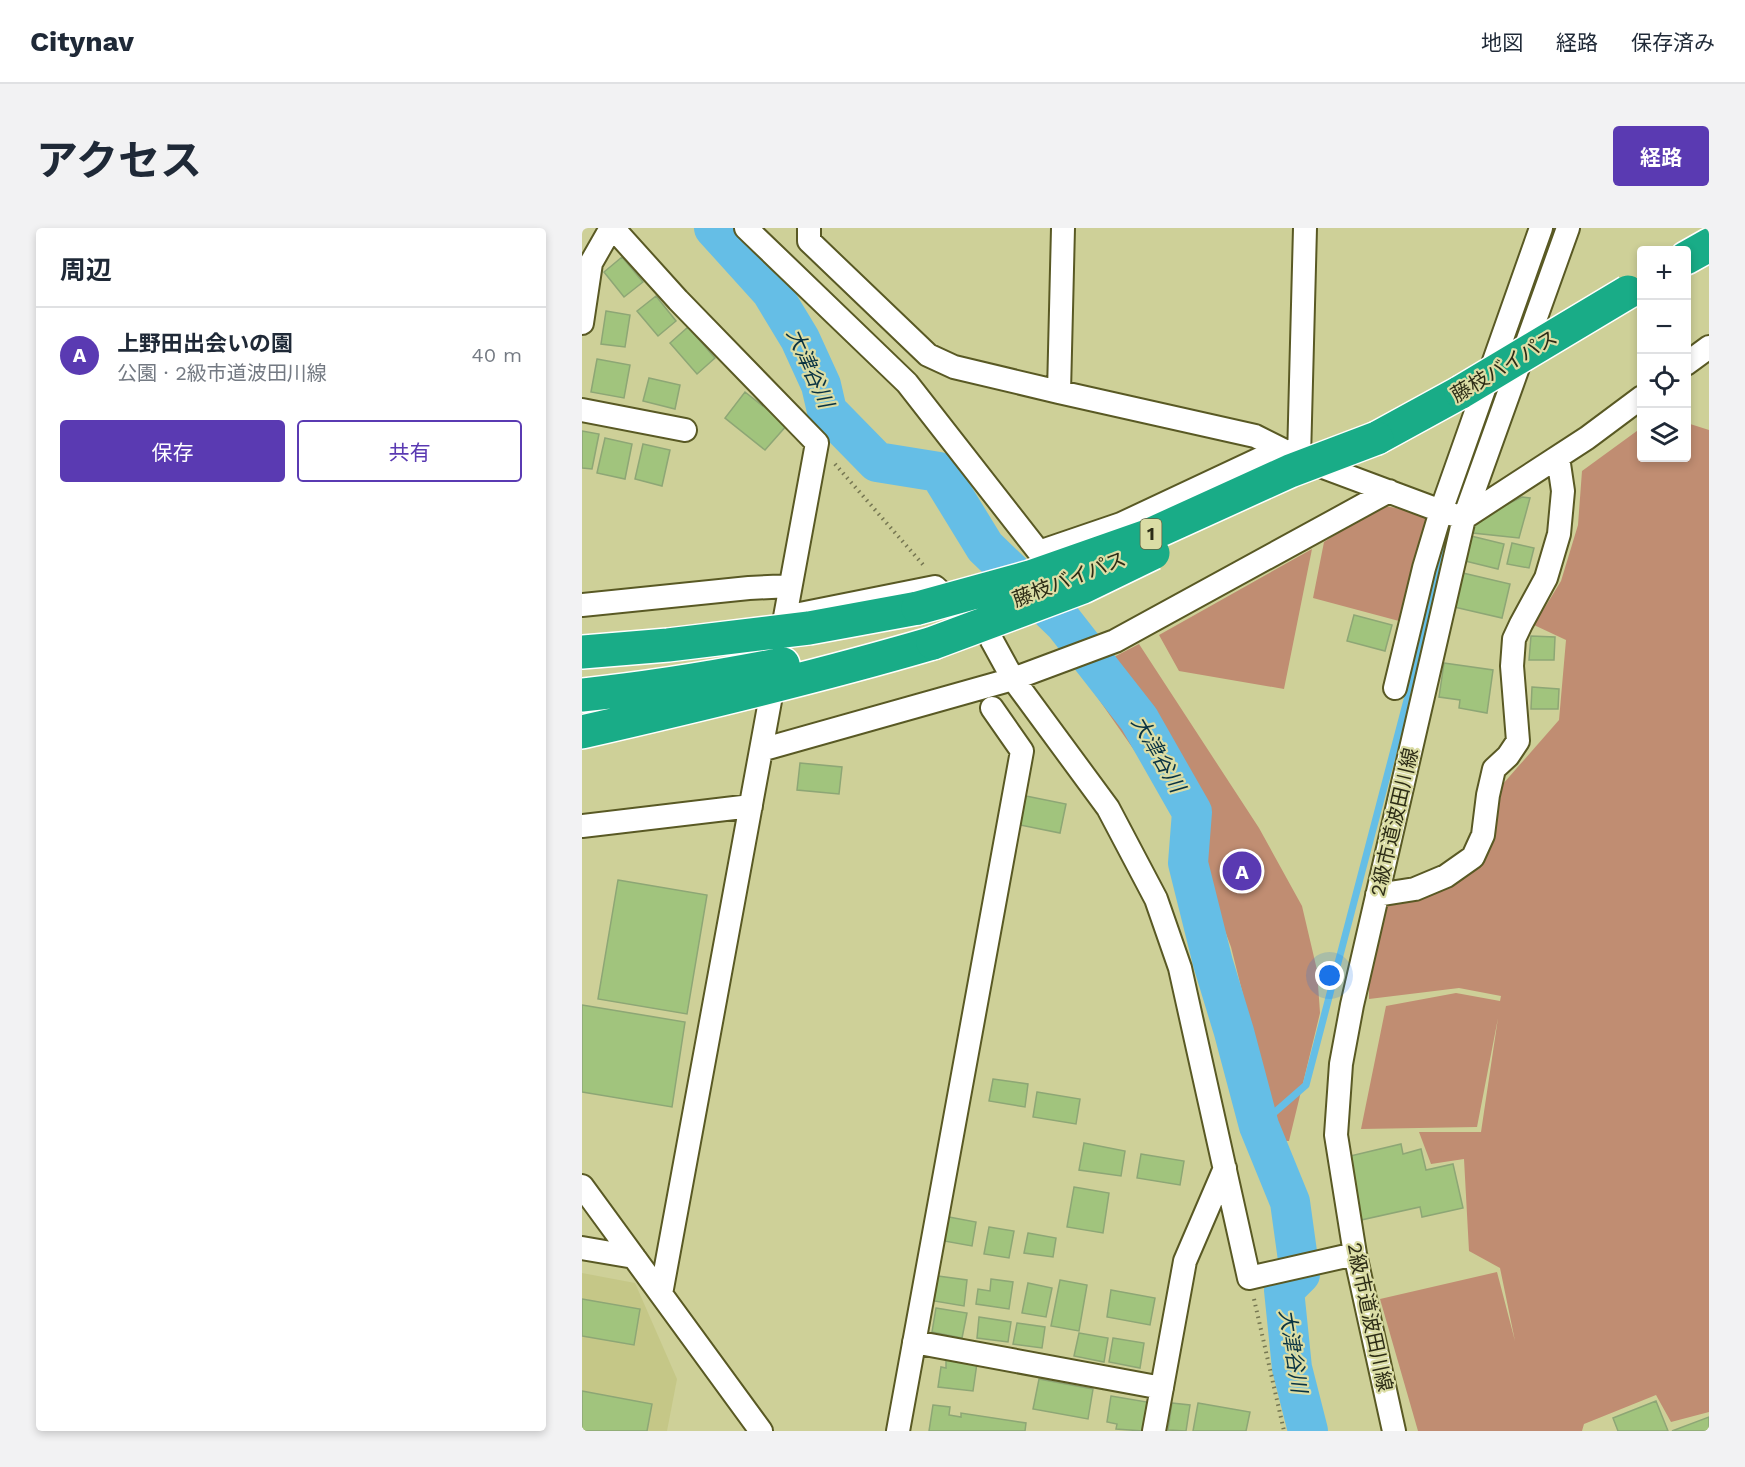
<!DOCTYPE html>
<html lang="ja">
<meta charset="utf-8">
<style>
body{margin:0;font-family:"Work Sans","Noto Sans JP",sans-serif;background:#f2f2f3;color:#1f2937}
.controls{position:absolute;right:18px;top:18px;display:grid;overflow:hidden;border-radius:6px;box-shadow:0 3px 9px #0003}
.controls button{width:54px;height:54px;display:grid;place-items:center;padding:0;border:0;border-bottom:2px solid #e0e1e3;background:#fff;color:#1f2937;font:30px sans-serif}
.you{position:absolute;left:748px;top:748px;width:21px;height:21px;margin:-15px;border:4px solid #fff;border-radius:50%;background:#1a73e8;box-shadow:0 0 0 9px #1a73e833}
.badge{display:grid;place-items:center;width:39px;height:39px;border-radius:50%;background:#5a3ab2;color:#fff;font-size:20px;font-weight:700}
.pin{position:absolute;translate:-50% -50%;border:3px solid #fff;box-shadow:0 2px 6px #0006}
.list{margin:0;padding:0;list-style:none}
h2{display:flex;justify-content:space-between;align-items:center;height:78px;margin:0;padding:0 24px;font-size:26px}
h2 small{font-size:20px;font-weight:400;color:#747a83}
.list li{display:grid;grid-template-columns:39px 1fr auto;gap:18px;align-items:center;box-sizing:border-box;height:96px;padding:0 24px;border-top:2px solid #e0e1e3}
.list b{display:block;font-size:22px;white-space:nowrap}
.list p{margin:0;font-size:20px;white-space:nowrap;color:#747a83}
.list em{font-size:20px;font-style:normal;color:#747a83}
.actions{display:flex;gap:12px;padding:18px 24px}
.actions a{flex:1;padding:14px 0;border:2px solid #5a3ab2;border-radius:6px;text-align:center;font-size:21px;color:#5a3ab2}
.actions .main{background:#5a3ab2;color:#fff}
.icon{flex:none;width:33px;height:33px;fill:none;stroke:currentColor;stroke-width:2;stroke-linecap:round;stroke-linejoin:round}
.map{position:relative;flex:none;width:1127px;height:1203px;overflow:hidden;border-radius:6px}
header{display:flex;align-items:center;gap:36px;box-sizing:border-box;height:84px;padding:0 30px;background:#fff;border-bottom:2px solid #e0e1e3}
header strong{font-size:28px}
nav{display:flex;gap:33px;margin-inline-start:auto;font-size:21px}
.intro{display:flex;align-items:center;justify-content:space-between;box-sizing:border-box;height:144px;padding:0 36px}
h1{margin:0;font-size:42px}
.button{padding:15px 27px;border-radius:6px;background:#5a3ab2;color:#fff;font-size:21px;font-weight:700}
main{display:flex;gap:36px;padding:0 36px}
aside{flex:1;background:#fff;border-radius:6px;box-shadow:0 3px 9px #0003}
.map>svg:first-child{display:block}
.built{fill:#c5c787}
.green{fill:#c08d72}
.lines{fill:none;stroke-linecap:round;stroke-linejoin:round}
.stream{stroke:#65bee6;stroke-width:7}
.river{stroke:#65bee6;stroke-width:40}
.building{fill:#a1c47d;stroke:#8da675;stroke-width:1.5}
.minor-casing{stroke:#595924;stroke-width:26}
.motorway-casing{stroke:#fff;stroke-width:36}
.path{stroke:#767752;stroke-width:4;stroke-dasharray:1.5 4.5;stroke-linecap:butt}
.minor{stroke:#fff;stroke-width:22}
.motorway{stroke:#19ac87;stroke-width:33}
.motorway-bridge-casing{stroke:#fff;stroke-width:36;stroke-linecap:butt}
.motorway-bridge{stroke:#19ac87;stroke-width:33}
.labels{text-anchor:middle;stroke-width:4.5;stroke-linejoin:round;paint-order:stroke}
.shield{fill:#dbdda5;stroke:#606141;stroke-width:1.5}
.shield-label{font-size:18px;font-weight:bold;fill:#2c2c16}
.street-label{font-size:20px;fill:#2c2c16;stroke:#dbdda5}
.water-label{font-size:21px;font-style:italic;fill:#093343;stroke:#dbdda5}
</style>
<header>
<strong>Citynav</strong>
<nav><a>地図</a><a>経路</a><a>保存済み</a></nav>
</header>
<div class="intro"><h1>アクセス</h1><a class="button">経路</a></div>
<main>
<aside>
<h2>周辺<small></small></h2>
<ul class="list">
<li><span class="badge">A</span><div><b>上野田出会いの園</b><p>公園 · 2級市道波田川線</p></div><em>40 m</em></li>
</ul>
<div class="actions"><a class="main">保存</a><a>共有</a></div>
</aside>
<div class="map">
<svg width="1127" height="1203" viewBox="0 0 1127 1203">
<rect width="100%" height="100%" fill="#ced098"/>
<!-- built -->
<path class="built" d="M0,1045l53,10 42,96 -10,52h-85z"/>
<!-- green -->
<path class="green" d="M1105,195l22,7v982l-38,10 -15,-27 -72,29 -2,7h-164l-38,-132 117,-27 18,69 -15,-73 -31,-17 -5,-92 -33,5 -12,-32h62l17,-114 -21,109 -116,2 25,-123 70,-13 44,8 1,-5 -42,-8 -90,11v-36l12,-65 88,-28 17,-30 16,-55 57,-65 7,-80 -32,-15 27,-44 17,-56 4,-54 59,-43 1,30h44z
M799,277l54,11 -36,105 -86,-23 11,-56z
M730,321l-28,140 -105,-18 -20,-36z
M557,416l120,184 43,78 15,64 3,43 -31,128h-14l-7,-46 -37,-148 -42,-112 -41,-65 -67,-96z"/>
<g class="lines">
<!-- stream -->
<path class="stream" d="M928,122l44,-122
M677,898l47,-41 118,-450 22,-102"/>
<!-- river -->
<path class="river" d="M132,0l57,63 29,48 21,46 6,26 50,51 62,10 46,75 79,76 75,96 53,93 -4,51 25,100 21,69 25,94 31,76 10,72 -16,16 8,78 16,63"/>
</g>
<!-- building -->
<path class="building" d="M40,29l21,25 -19,15 -20,-25z
M74,68l20,25 -18,15 -21,-25z
M24,83l24,4 -5,32 -24,-3z
M106,99l27,31 -18,16 -27,-31z
M15,131l33,6 -6,33 -33,-6z
M67,150l31,7 -5,24 -32,-8z
M163,164l42,33 -22,25 -40,-32z
M0,203l17,3 -7,35 -10,-1z
M23,210l27,6 -7,35 -28,-6z
M61,216l27,6 -8,36 -27,-7z
M940,269l8,1 -11,40 -46,-5 4,-14z
M889,308l33,8 -6,25 -33,-8z
M930,315l22,5 -5,20 -22,-4z
M881,345l47,11 -8,34 -48,-11z
M772,387l38,10 -7,26 -38,-10z
M949,408l24,1 -1,23h-25z
M862,435l49,7 -6,43 -28,-5 1,-8 -21,-3z
M950,459l27,2 -1,20h-27z
M218,535l42,4 -3,27 -42,-4z
M444,568l40,8 -6,29 -40,-8z
M36,652l89,15 -20,119 -89,-15z
M0,777l103,17 -13,85 -90,-15z
M411,851l35,5 -3,23 -36,-6z
M455,864l43,7 -4,25 -43,-7z
M502,915l41,8 -4,25 -42,-6z
M819,916l2,10 18,-5 5,21 27,-6 10,44 -41,9 -2,-10 -59,13 -15,-63z
M559,926l43,7 -4,24 -43,-7z
M492,959l35,6 -6,40 -36,-6z
M367,989l27,5 -4,24 -28,-5z
M407,999l25,4 -5,27 -25,-4z
M446,1005l28,5 -3,19 -29,-4z
M356,1048l29,4 -3,26 -30,-5z
M409,1051l22,3 -4,27 -33,-5 2,-15 12,2z
M478,1052l27,5 -8,46 -28,-5z
M446,1055l24,5 -6,29 -24,-4z
M529,1062l44,8 -5,27 -43,-8z
M0,1071l58,10 -6,36 -52,-9z
M354,1080l31,5 -5,25 -30,-6z
M397,1089l32,5 -3,20 -31,-4z
M435,1095l28,4 -3,21 -29,-4z
M497,1105l29,5 -4,24 -30,-6z
M531,1110l31,5 -4,25 -31,-6z
M364,1131l31,4 -4,28 -35,-4 3,-20 5,1z
M457,1151l54,10 -5,30 -55,-10z
M0,1163l70,13 -5,27h-65z
M529,1168l36,6 -4,29 -27,-2 1,-5 -10,-2z
M1074,1173l12,30h-50l-5,-13z
M590,1175l18,2 -4,26 -18,-1z
M616,1175l52,9 -4,19h-53z
M351,1177l17,2 -1,8 12,2v-4l65,10 -1,8h-96z
M1127,1189v14h-37z"/>
<g class="lines">
<!-- minor casing -->
<g class="minor-casing">
<path id="minor" d="M31,0l65,72 139,143 -32,174 150,-30 55,50 23,42 95,129 48,91 24,69 69,310 106,-24
M164,0l161,155 132,169 82,-28 160,-75
M227,0v13l119,114 26,12 105,25 196,44 44,22 142,53 23,7 123,-80 55,-41
M0,95l9,-60 20,-35
M1104,136l23,-17
M477,164l4,-164
M0,182l103,20
M717,230l6,-230
M0,377l167,-17 41,-2
M813,460l29,-120 17,-57 100,-283
M179,522l252,-71 102,-38 274,-150
M0,598l169,-20
M795,667l38,-6 31,-13 27,-19 10,-22 5,-40 6,-26 14,-13 10,-15 -6,-75 2,-27 7,-15 25,-46 13,-44 4,-43 -5,-34
M0,958l179,245
M0,1020l52,9
M79,1066l109,-593
M332,1114l248,46
M316,1203l124,-680 -30,-43
M572,1203l31,-170 40,-93
M812,1203l-39,-177 -19,-119 5,-71 11,-59 112,-487 104,-290"/>
</g>
<!-- motorway casing -->
<g class="motorway-casing">
<path id="motorway" d="M1104,30l23,-13
M795,210l84,-46
M0,424l86,-7 141,-17 109,-20
M0,467c68,-7 134,-18 201,-31
M0,504c118,-27 235,-55 351,-89"/>
</g>
<!-- path -->
<path class="path" d="M253,236l90,103
M672,1071l30,132"/>
<!-- minor -->
<use href="#minor" class="minor"/>
<!-- motorway -->
<use href="#motorway" class="motorway"/>
<!-- motorway-bridge casing -->
<g class="motorway-bridge-casing">
<path id="motorway-bridge" d="M879,164l167,-100
M336,380l112,-31 117,-41 143,-65 87,-33
M351,415l150,-56 70,-34"/>
</g>
<!-- motorway-bridge -->
<use href="#motorway-bridge" class="motorway-bridge"/>
</g>
<g class="labels">
<!-- shield labels -->
<rect class="shield" x="558.5" y="291" width="21" height="30" rx="4.5"/>
<g class="shield-label">
<text x="569" y="312">1</text>
</g>
<!-- street labels -->
<g class="street-label">
<text transform="translate(922 138) rotate(-31)" y="7">藤枝バイパス</text>
<text transform="translate(487 351) rotate(-21)" y="7">藤枝バイパス</text>
<text transform="translate(812 594) rotate(-77)" y="7">2級市道波田川線</text>
<text transform="translate(788 1089) rotate(78)" y="7">2級市道波田川線</text>
</g>
<!-- water labels -->
<g class="water-label">
<text transform="translate(228 140) rotate(66)" y="7">大津谷川</text>
<text transform="translate(576 526) rotate(60)" y="7">大津谷川</text>
<text transform="translate(711 1123) rotate(81)" y="7">大津谷川</text>
</g>
</g>
</svg>
<div class="controls">
<button>+</button>
<button>−</button>
<button><svg class="icon" aria-label="locate" viewBox="0 0 24 24"><circle cx="12" cy="12" r="6"/><path d="M12 2v4M12 18v4M2 12h4M18 12h4"/></svg></button>
<button><svg class="icon" aria-label="layers" viewBox="0 0 24 24"><path d="M12 4l9 5-9 5-9-5zM3 14l9 5 9-5"/></svg></button>
</div>
<div class="you"></div>
<div class="pin badge" style="left:660px;top:643px">A</div>
</div>
</main>
